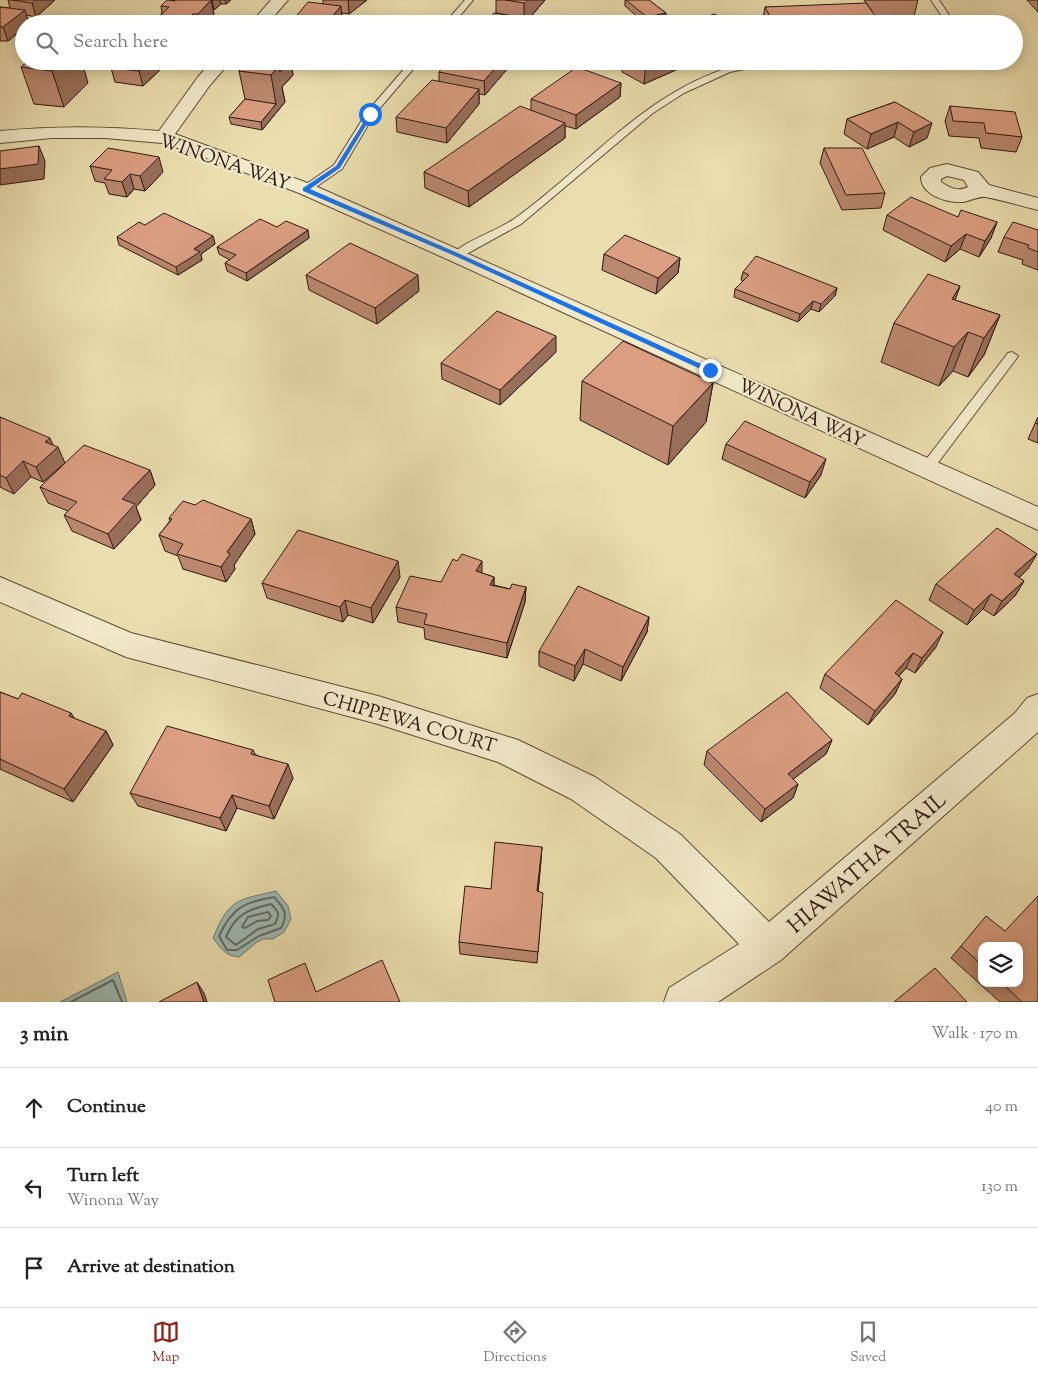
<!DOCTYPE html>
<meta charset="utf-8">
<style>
body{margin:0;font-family:"Sorts Mill Goudy",serif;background:#f2f2f2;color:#222}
.controls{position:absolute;right:15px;bottom:15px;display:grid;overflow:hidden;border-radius:10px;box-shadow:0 2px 12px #0003}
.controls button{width:45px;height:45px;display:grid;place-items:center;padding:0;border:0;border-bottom:1px solid #e0e0e0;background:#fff;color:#222;font:25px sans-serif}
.stop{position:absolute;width:15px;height:15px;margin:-11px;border:4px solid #1a73e8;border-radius:50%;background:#fff}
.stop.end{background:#1a73e8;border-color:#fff;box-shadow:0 1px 5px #0008}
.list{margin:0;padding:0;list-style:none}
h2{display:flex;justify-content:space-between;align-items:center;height:65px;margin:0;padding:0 20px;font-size:21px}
h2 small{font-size:16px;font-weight:400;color:#767676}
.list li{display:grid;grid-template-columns:32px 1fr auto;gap:15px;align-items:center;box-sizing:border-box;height:80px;padding:0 20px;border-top:1px solid #e0e0e0}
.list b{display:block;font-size:19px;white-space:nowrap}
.list p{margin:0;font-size:16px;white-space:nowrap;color:#767676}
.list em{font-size:16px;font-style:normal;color:#767676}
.icon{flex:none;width:28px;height:28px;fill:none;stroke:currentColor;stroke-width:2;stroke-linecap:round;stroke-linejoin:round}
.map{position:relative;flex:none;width:1038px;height:1002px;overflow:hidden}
.search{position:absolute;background:#fff;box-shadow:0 2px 12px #0003;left:15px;right:15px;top:15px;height:55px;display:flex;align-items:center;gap:12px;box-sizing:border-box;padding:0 18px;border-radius:28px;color:#767676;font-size:19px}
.sheet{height:305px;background:#fff}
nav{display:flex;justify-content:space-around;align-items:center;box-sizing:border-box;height:70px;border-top:1px solid #e0e0e0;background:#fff;font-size:14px;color:#767676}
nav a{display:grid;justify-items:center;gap:2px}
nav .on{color:#8f2418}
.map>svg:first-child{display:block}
.water{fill:#9cbab5;stroke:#6f7973}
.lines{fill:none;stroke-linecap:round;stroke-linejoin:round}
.shore{stroke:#646963;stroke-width:2}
.service-casing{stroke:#5b4a38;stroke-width:2}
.minor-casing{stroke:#5b4a38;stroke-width:2}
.service{fill:#f2eaca;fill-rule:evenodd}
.minor{fill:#f2eaca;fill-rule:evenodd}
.wall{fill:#bc886f;stroke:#2b1811;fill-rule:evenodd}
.shaded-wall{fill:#996f5a;stroke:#2b1811}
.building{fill:#db9e81;stroke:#2b1811}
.route{fill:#1a73e8}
.labels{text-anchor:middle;stroke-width:4.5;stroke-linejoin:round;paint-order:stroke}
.street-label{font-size:19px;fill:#2b1811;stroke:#f2eaca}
.near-street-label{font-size:22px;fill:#2b1811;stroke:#f2eaca}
</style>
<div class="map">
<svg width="1038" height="1002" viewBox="0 0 1038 1002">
<rect width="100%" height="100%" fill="#ebdeae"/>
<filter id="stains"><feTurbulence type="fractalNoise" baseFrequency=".004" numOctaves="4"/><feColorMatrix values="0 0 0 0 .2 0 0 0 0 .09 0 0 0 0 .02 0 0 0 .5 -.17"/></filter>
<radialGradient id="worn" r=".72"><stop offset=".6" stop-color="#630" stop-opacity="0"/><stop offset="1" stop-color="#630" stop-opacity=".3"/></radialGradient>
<!-- water -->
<path class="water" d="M276,891l12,15 3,13 -7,13 -11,7h-10l-6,3 -18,15c-13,-1 -18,-8 -26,-19 16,-39 24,-38 63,-47z
M118,972l9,30h-67z"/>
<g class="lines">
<!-- shore -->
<path class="shore" d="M274,897c10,11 15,17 7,31l-22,8 -22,14h-10l-8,-14c13,-28 25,-34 55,-39z
M271,904c8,8 9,10 4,20l-17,5 -22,16 -10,-8c9,-22 22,-28 45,-33z
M268,912l3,4 -3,4 -11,1 -12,7 -3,-1 6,-10z
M71,1002l42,-22 9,22"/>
<!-- service casing -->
<g class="service-casing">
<path id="service" d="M465,0h8l-20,24h-9z
M931,0h8l16,24h-8z
M411,61h9l-46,54 -32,54 -32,22h-8v-4l32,-22 33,-53z
M755,61h28l-53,11 -46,21 -31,20 -132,111 -60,33 -4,1 -5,-3c12,-14 45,-24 62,-36 79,-56 140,-139 241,-158z
M1012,352l6,4 -2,3 -85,113h-10l-2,-3 2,-3 87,-113z"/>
</g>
<!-- minor casing -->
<g class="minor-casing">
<path id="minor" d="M271,0h17l-21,24h-17z
M212,61h19l-21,24 -35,49 138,51 725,322v23l-589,-270 -150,-67 -106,-40 -31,-10 -57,-5h-53l-52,5v-12c54,-5 105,-5 159,0l39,-54z
M947,164l31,8 11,13 49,13v12c-17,-4 -35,-10 -53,-13 -6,-1 -15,4 -22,5 -16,1 -42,-7 -42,-25l9,-9zM947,176l17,4 4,7c-10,5 -18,1 -27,-5v-3z
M0,577l131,56 247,63 140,44 77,37 85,57 89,88 246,-209 12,-15 11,-4v38l-257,228 -63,42h-54l5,-14 70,-44 -83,-86 -85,-59 -73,-37 -120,-38 -252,-67 -126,-55z"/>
</g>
<!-- service -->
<use href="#service" class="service"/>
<!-- minor -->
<use href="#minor" class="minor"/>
</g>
<!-- wall -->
<path class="wall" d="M8,0h47l-19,17 -10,-2 3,9 -21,17h-8v-34l10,1z
M175,0h56l-5,4h-5l-7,6h-1l1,4 -9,10h-44l-1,-8 2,-3 -1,-7z
M323,0h44l-18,14 -7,-1v7l-3,4h-45l-1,-4 30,-16z
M496,0h49l-16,19 -33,-6z
M625,0h24l17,13 -1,7 -19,4 -21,-18z
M864,0h54l-6,24h-31l-5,-7 -2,7h-112l3,-17 107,4z
M1027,0h11v12z
M28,61l60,22 -24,24 -30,-3 -13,-37z
M257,61h43l-2,3 -7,-1 2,12 -11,12 3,15 -23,28 -31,-6 -2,-7 16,-18 -6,-28z
M514,61l-29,34 -6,-1v10l-32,39 -50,-11 -1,-15 43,-36v-9z
M623,61h73l-52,23 -22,-12z
M164,66l-21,20 -28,-4 -4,-14z
M621,83l-1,14 -44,32 -11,-3v12l-96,69 -44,-19 -1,-16 107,-62v-11z
M895,102l32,36 -18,9 -15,-10 -27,12 -23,-15 3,-15z
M950,106l72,31 -6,15 -35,-4 -2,-10 -30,-2 -4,-15z
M824,148l61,45 -4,15 -39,2 -22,-47z
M90,166l73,6 -18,19 -11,-2 -7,8 -18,-3 -4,-11 -10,-2z
M887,215l71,2 39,5 -6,16 -12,19 -19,-8 -15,13 -62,-32z
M145,225l68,11 2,8 -14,10 1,6 -24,15 -59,-30 -2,-8z
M277,227l31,3 1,8 -62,43 -20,-10 -2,-8 5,-3 -11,-6 -2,-7z
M1038,230v40l-16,-6 1,-4 -25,-8 6,-15z
M604,254l76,4 -2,15 -22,21 -54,-24z
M743,272l94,16 -2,8 -16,16 -8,-3 -13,13 -64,-25 1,-8 8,-8 -2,-1z
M306,275l113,16 -42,33 -68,-34z
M960,286l-5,14 45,15 -16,40 -16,22 -15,-6 -14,15 -58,-24 13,-39z
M556,352l-56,53 -58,-26 -1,-16z
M582,381l131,2 -7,39 -38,43 -88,-45z
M0,417l53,28 12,18 -22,19 -12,-5 -17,17 -14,-7z
M1038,417v26l-10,-4z
M726,444l95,31 -16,23 -83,-39z
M150,470l5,15 -19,22 5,13 -27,29 -42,-18 -8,-16 4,-4 -20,-8 -8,-16z
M195,505l56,14 4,15 -21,31 1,4 -9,13 -43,-13 -5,-13 -13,-5 -6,-16 11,-14 -1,-3z
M1028,569l-9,9 5,3 -9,15 -21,20 -11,-7 -16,16 -38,-25 7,-16z
M482,573l12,4v8l16,4 16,-2 -1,15 -18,56 -82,-19 -1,-11 -26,-6 -2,-15z
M400,577l-27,46 -25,-8 -5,7 -76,-24 -5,-15z
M649,617l-2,15 -26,49 -38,-17 -9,17 -35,-15v-15z
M936,647l-21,26 -9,-5 -7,8 3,3 -7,15 -27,31 -48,-37 5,-14z
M0,692l18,7 57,20 31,12 7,14 -40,57 -73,-33z
M832,740l-6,14 -33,25 5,5 -5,14 -32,24 -57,-57 3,-14z
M253,750l2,4 38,24 -19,41 -37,-11 -11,23 -88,-25 -8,-13z
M541,860l-3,32 4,13 -5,58 -77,-9 -1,-12 32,-53z
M1005,931l33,71h-38l-49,-44 10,-12zM982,946l37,37h-37z"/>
<!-- shaded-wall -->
<path class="shaded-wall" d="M35,0h20l-19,17 -4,-14z
M211,0l3,14 -9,10h-5l-2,-10z
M212,0h8l1,4 -7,6z
M225,0h6l-5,4z
M349,0h18l-18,14 -1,-13z
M527,0h18l-21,24v-21z
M341,6l1,14 -3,4h-13z
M25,10l4,14h-5v4l-16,13 -5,-14z
M666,13l-1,7 -19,4 1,-7z
M193,14l2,10h-6l-1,-5z
M62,61h20l6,22 -24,24 -12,-36z
M150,61h13l1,5 -21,20 -4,-15z
M290,61h1l2,14 -11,12 3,15 -23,28 -1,-8 15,-18 -5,-29 8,-9z
M501,61h13l-29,34 -1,-14z
M649,61h47l-52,23 2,-21z
M621,83l-1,14 -44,32v-14z
M479,89v15l-32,39 -1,-15z
M898,122l-4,15 -27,12 4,-15z
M565,123v15l-96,69 -1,-16z
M932,123l-5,15 -18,9 5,-15z
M39,146l6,15 -1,18 -44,6v-16z
M159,157l4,15 -18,19 -5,-15z
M130,174l4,15 -7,8 -5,-15z
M997,222l-6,16 -12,19 6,-16z
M308,230l1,8 -62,43 -1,-8z
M966,234l-6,15 -15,13 6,-16z
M213,236l2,8 -14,10 1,6 -24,15 -2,-8 18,-18z
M680,258l-2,15 -22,21 2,-16z
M418,275l1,16 -42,33 -2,-16z
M960,286l-14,40 6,-27z
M837,288l-2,8 -16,16 2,-8z
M813,301l-2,8 -13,13 2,-8z
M1000,315l-16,40 -16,22 16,-39z
M968,332l-15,39 -14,15 15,-39z
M556,336v16l-56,53v-15z
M713,383l-7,39 -38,43 5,-39z
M50,438l5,12 3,-3 7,16 -22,19 -7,-15 9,-25z
M826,459l-5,16 -16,23 5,-16z
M23,461l8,16 -17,17 -8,-16z
M150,470l5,15 -19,22 5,13 -27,29 -6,-15 14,-35z
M251,519l4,15 -21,31 1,4 -9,13 -5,-15 6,-15z
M1037,554l-9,15 -22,21 8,-16z
M398,561l2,16 -27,46 -2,-15z
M482,561v16l-6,-6z
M494,577v15l-4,-7z
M1024,581l-9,15 -21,20 8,-15z
M526,587l-1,15 -18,56v-15z
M991,594l-8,15 -16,16 7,-15z
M345,600l3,15 -5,7 -3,-15z
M649,617l-2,15 -26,49 2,-14z
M943,632l-7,15 -21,26 7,-15z
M585,649l-2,15 -9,17 1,-15z
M913,653l-7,15 -18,20 7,-15z
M902,679l-7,15 -27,31 7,-14z
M71,713l9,14 -11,-11z
M106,731l7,14 -40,57 -9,-13z
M832,740l-6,14 -43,33 5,-13z
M288,764l5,14 -19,41 -5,-13z
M798,784l-5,14 -32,24 4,-13z
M232,795l5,13 -11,23 -6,-13z
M542,847l-1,13 -4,44v-13z
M197,982l7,11 3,9h-3z"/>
<!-- building -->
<path class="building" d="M13,0h22l-3,3z
M167,0l8,1v-1h36l-13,14h-5l-5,5 -28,-3 9,-9 -8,-1z
M506,0h21l-3,3z
M626,0h23l17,13 -19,4z
M308,2l33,4 -15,18 -33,-4z
M866,3l10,14 -103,5 -8,-15z
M0,7l25,3 -22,17h-3z
M494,13l43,7 -3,4h-51z
M714,14l23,10h-47z
M28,61h34l-10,10 -31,-4z
M118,61h32l-11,10 -28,-3z
M248,61h1l30,5 -8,9 -32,-4z
M257,61h33l-10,11 -1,-6 -23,-4z
M448,61h53l-17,20 -45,-9z
M577,67l44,16 -45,32 -45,-16z
M432,80l47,9 -33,39 -50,-11z
M245,99l31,5 -15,18 -32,-5z
M895,102l37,21 -18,9 -16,-10 -27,12 -24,-15z
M520,106l45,17 -97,68 -44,-19z
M950,106l65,6 7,25 -36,-4 -2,-10 -31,-2z
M39,146l-1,18 -38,5v-18z
M108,148l51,9 -19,19 -10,-2 -8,8 -18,-3 8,-9 -22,-4z
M824,148h38l23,45 -39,2z
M911,197l47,20 3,-7 36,12 -12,19 -19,-7 -15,12 -64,-31z
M164,213l49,23 -19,13 6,3 -24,15 -59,-30 22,-15 6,3z
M260,219l17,8 9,-6 22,9 -62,43 -21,-10 11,-8 -19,-8z
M1013,222l25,8v22l-10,-4 1,-3 -25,-8z
M625,235l55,23 -22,20 -54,-24z
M350,243l68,32 -43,33 -69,-33z
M756,256l81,32 -16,16 -8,-3 -13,13 -65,-25 14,-14 -6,-3z
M928,274l32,12 -8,13 48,16 -16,23 -16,-6 -14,15 -60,-24z
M497,311l59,25 -56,54 -59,-27z
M623,341l90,42 -40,43 -91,-45z
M0,417l50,21 -5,4 13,5 -22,20 -13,-6 -17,17 -6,-3z
M1038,418v6l-3,-1z
M745,421l81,38 -16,23 -84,-38z
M84,445l66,25 -28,29 13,5 -27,30 -44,-19 13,-13 -37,-15z
M203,500l48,19 -24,33 3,2 -9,13 -44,-13 6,-10 -24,-9 13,-16 -3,-1 14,-17 12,4z
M997,528l40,26 -23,20 10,7 -22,20 -11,-7 -17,16 -38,-26z
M298,530l100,31 -27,47 -26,-8 -5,7 -78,-24z
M462,554l20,7 -6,10 18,6 -4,8 20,4 2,-5 14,3 -19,56 -83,-19 3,-10 -31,-7 14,-31 31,6 12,-23 4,2z
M578,586l71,31 -26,50 -38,-18 -10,17 -36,-15z
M896,600l47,32 -21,26 -9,-5 -18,20 7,6 -27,32 -50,-37z
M0,692l18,7 4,-6 49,20 -2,3 37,15 -42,58 -64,-30z
M787,692l45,48 -44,34 10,10 -33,25 -58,-58z
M167,726l86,24 -2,4 37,10 -19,42 -37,-11 -12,23 -90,-25z
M495,842l47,5 -5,44 6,2 -5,59 -79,-10 6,-56 26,3z
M1038,896v106h-16l-20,-19h17v-37h-37v19l-21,-19 25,-30 19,15z
M382,960l18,42h-125l-7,-22 37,-17 11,29z
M935,968l32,34h-73z
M197,982l7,20h-45z"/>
<!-- route -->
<path class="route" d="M370,112l3,2 -33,54 -30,21 150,65 252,115v3h-5l-252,-116 -152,-65v-3l33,-22z"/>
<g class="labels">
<!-- street labels -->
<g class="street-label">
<text transform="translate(225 161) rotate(19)" y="7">WINONA WAY</text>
<text transform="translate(802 412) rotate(25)" y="7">WINONA WAY</text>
<text transform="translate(410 721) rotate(16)" y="7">CHIPPEWA COURT</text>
</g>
<!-- near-street labels -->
<g class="near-street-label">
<text transform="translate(866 862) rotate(-41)" y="8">HIAWATHA TRAIL</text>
</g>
</g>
<rect width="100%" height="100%" filter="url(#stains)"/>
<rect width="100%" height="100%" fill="url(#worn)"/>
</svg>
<div class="controls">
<button><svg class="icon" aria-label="layers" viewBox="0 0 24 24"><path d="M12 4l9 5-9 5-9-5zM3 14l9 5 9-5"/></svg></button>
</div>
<div class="stop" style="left:370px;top:114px"></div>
<div class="stop end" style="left:710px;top:370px"></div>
<div class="search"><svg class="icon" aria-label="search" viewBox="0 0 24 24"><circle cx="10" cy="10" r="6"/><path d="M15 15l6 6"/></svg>Search here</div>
</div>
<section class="sheet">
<h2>3 min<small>Walk · 170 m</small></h2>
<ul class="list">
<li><svg class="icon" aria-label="ahead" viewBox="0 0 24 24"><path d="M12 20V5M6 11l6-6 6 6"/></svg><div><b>Continue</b></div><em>40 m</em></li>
<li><svg class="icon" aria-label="left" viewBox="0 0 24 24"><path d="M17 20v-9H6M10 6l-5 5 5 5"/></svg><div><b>Turn left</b><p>Winona Way</p></div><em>130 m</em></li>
<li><svg class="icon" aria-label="arrive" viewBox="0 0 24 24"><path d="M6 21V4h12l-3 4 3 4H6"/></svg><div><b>Arrive at destination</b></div></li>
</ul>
</section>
<nav>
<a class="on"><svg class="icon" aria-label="map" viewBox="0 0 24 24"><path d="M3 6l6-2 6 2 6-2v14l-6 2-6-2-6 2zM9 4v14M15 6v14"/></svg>Map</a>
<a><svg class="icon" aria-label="directions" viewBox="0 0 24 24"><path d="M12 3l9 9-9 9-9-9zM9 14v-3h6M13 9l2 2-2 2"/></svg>Directions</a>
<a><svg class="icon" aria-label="saved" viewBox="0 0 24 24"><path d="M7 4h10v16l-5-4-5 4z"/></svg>Saved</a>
</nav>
